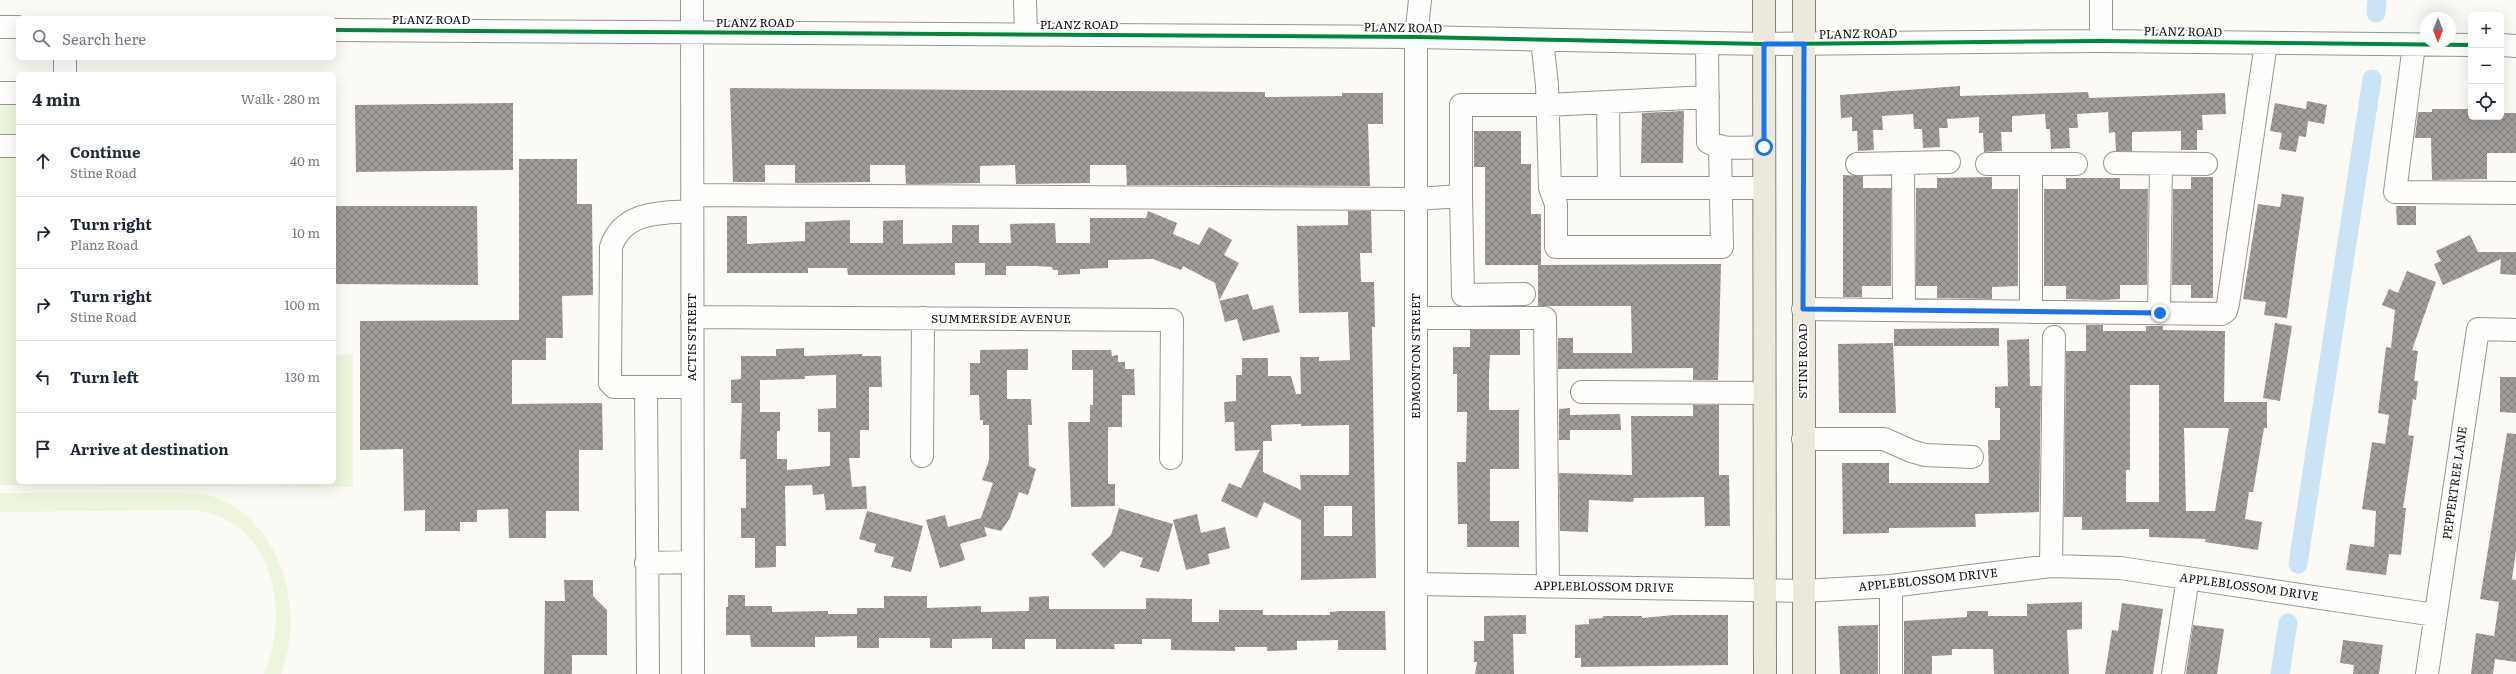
<!DOCTYPE html>
<meta charset="utf-8">
<style>
body{margin:0;font-family:Literata,serif;background:#f2f2f3;color:#1f2937}
.controls{position:absolute;right:12px;top:12px;display:grid;overflow:hidden;border-radius:6px;box-shadow:0 4px 16px #0002}
.controls button{width:36px;height:36px;display:grid;place-items:center;padding:0;border:0;border-bottom:1px solid #e0e1e3;background:#fff;color:#1f2937;font:20px sans-serif}
.compass{position:absolute;left:2420px;top:12px;width:36px;height:36px;border-radius:50%;background:#fff;box-shadow:0 4px 16px #0002;rotate:180deg}
.stop{position:absolute;width:12px;height:12px;margin:-9px;border:3px solid #1a73e8;border-radius:50%;background:#fff}
.stop.end{background:#1a73e8;border-color:#fff;box-shadow:0 1px 4px #0008}
.list{margin:0;padding:0;list-style:none}
h2{display:flex;justify-content:space-between;align-items:center;height:52px;margin:0;padding:0 16px;font-size:17px}
h2 small{font-size:13px;font-weight:400;color:#747a83}
.list li{display:grid;grid-template-columns:26px 1fr auto;gap:12px;align-items:center;box-sizing:border-box;height:72px;padding:0 16px;border-top:1px solid #e0e1e3}
.list b{display:block;font-size:15px;white-space:nowrap}
.list p{margin:0;font-size:13px;white-space:nowrap;color:#747a83}
.list em{font-size:13px;font-style:normal;color:#747a83}
.icon{flex:none;width:22px;height:22px;fill:none;stroke:currentColor;stroke-width:2;stroke-linecap:round;stroke-linejoin:round}
.map{position:relative;flex:none;width:2516px;height:674px;overflow:hidden}
.search{position:absolute;background:#fff;box-shadow:0 4px 16px #0002;left:16px;top:16px;width:320px;height:44px;display:flex;align-items:center;gap:10px;box-sizing:border-box;padding:0 14px;border-radius:6px;color:#747a83;font-size:15px}
.panel{position:absolute;background:#fff;box-shadow:0 4px 16px #0002;left:16px;top:72px;width:320px;height:412px;border-radius:6px}
.map>svg:first-child{display:block}
.pitch{fill:#eef5dd}
.lines{fill:none;stroke-linecap:round;stroke-linejoin:round}
.canal{stroke:#cae4f6;stroke-width:19}
.building{fill:url(#building-cross-hatch);fill-rule:evenodd}
.minor-casing{stroke:#969592;stroke-width:24}
.major-casing{stroke:#83827f;stroke-width:24}
.minor{stroke:#fffefd;stroke-width:22}
.major{stroke:#ede9da;stroke-width:22}
.cycleway-casing{stroke:#fff;stroke-width:6}
.cycleway{stroke:#00873e;stroke-width:4}
.route{stroke:#1a73e8;stroke-width:5}
.labels{text-anchor:middle;stroke-width:4;stroke-linejoin:round;paint-order:stroke}
.street-label{font-size:12px;fill:#0f0f0f;stroke:#fff}
</style>
<div class="map">
<svg width="2516" height="674" viewBox="0 0 2516 674">
<defs>
<pattern id="building-cross-hatch" width="8" height="8" patternUnits="userSpaceOnUse"><rect width="8" height="8" fill="#a09d99"/><path d="M0 0l8 8M0 8l8-8" fill="none" stroke="#817e7b"/></pattern>
</defs>
<rect width="100%" height="100%" fill="#fcfaf4"/>
<!-- pitch -->
<path class="pitch" d="M0,85h18v397h316v-127l19,-1v133l-353,-2z
M0,493h187c13,1 27,2 39,9 59,31 78,112 55,172h-17c28,-63 8,-158 -73,-164l-191,2z"/>
<g class="lines">
<!-- canal -->
<path class="canal" d="M2376,13l1,-13
M2298,564l74,-485
M2280,674l8,-51"/>
</g>
<!-- building -->
<path class="building" d="M1960,86v10l128,-4 1,6 136,-5 1,21 -24,1 1,15h-6v20h-16v-19l-49,1v19h-16l-1,-19 -6,1 -1,-21 -31,2 1,14h-9l1,20 -19,1 -1,-20h-4l-1,-15 -33,2v16h-11l1,19 -18,1 -1,-19h-4v-16l-32,2 1,9h-9l1,19 -17,1 -1,-19h-8l-1,-15 -31,2 1,14h-10l1,20 -16,1 -1,-20h-5v-14l-11,1 -1,-23z
M730,88l535,4v5l77,-1v-3h41v31h-15l2,62 -243,-1 -1,-20h-36v18l-74,1 -1,-19 -35,1v17l-57,1h-17l-1,-19h-35v17l-75,1v-18h-30v17h-32z
M2307,101l20,4 -3,19 -16,-3 -2,16 -7,-1 -3,16 -17,-3 3,-16 -12,-2 5,-28 31,6z
M513,103v67l-157,2 -1,-67z
M2432,109h39v8h30v-4h15v40h-29v26l-55,1 -1,-42h-16l3,-26h14z
M1684,111l-1,52h-42l1,-50z
M1474,131h47v33h10v50h10v51h-56v-98h-11z
M519,159h58v45h15l1,91 -31,1 1,42h-17v22h-34v44l90,-1 1,47h-24v61h-33v27h-37l-1,-29 -31,1v12h-17v9h-35v-21l-21,1 -1,-62 -43,1v-129l159,-1z
M1843,175l20,1v12h28v98h-29v11h-19z
M1992,177v12h26v97l-26,1v12l-55,-1v-12h-21v-98h21v-10z
M2191,177h22v121h-22v-13h-19l1,-96h18z
M2066,178h54v11h28l-1,96h-27v14l-17,1 -37,-1v-13h-22v-97h22z
M2282,194l22,3 -17,121 -23,-3 2,-13 -23,-3 15,-95 22,3z
M334,206h143l1,79 -144,-1z
M2396,206h20v19h-19z
M1148,211l29,12 -4,11 26,11 10,-18 23,13 -8,15 15,8 -20,38 29,-7 5,16 20,-5 7,27 -37,9 -6,-22 -12,3 -10,-39 -32,-17 -2,4 -28,-11 -45,1v8l-28,1v5l-22,1v-5h-5l-1,-3 -16,-1h-30v9h-21v-12h-30v12h-107l-1,-7h-39v5h-81v-57h20v28l58,-3v-19l45,-2v23h33v-22l20,-1v24l49,-1v-18h27v18h32l-1,-19 45,-1 1,20h34v-25h56z
M1348,211h23l1,42h-12l1,29h13l1,45h-3l4,251 -75,2v-60l-37,-18 -7,16 -36,-17 8,-18 12,5 19,-38 -25,1 -1,-29h-9l-1,-20 12,-1v-26h6v-17h26v18h23l5,18h5l-1,-37h19v4l31,-1 -2,-48 -49,1 -2,-87 51,-1zM1301,424v2l48,-1v50h-49l1,15 -38,-18v-31h9l-1,-16zM1324,506h28v30h-28z
M2470,235l8,17h38v23l-16,-1 1,-15 -58,26 -9,-21 7,-3 -5,-10z
M1721,264l-3,116h-25v-12l-135,1v-31h15v15h59l-1,-47h-93v-41z
M2407,271l29,11 -24,68 6,1 -4,30h4l-2,19 -3,-1 -5,36 6,1 -11,72h3l-5,47 -12,-1 -3,21 -40,-5 4,-26 24,3 2,-36 -14,-2 10,-67 13,2 4,-29 -11,-2 8,-66 5,1 4,-38 -13,-5 7,-16 9,4z
M2275,323l17,3 -12,75 -17,-3z
M2086,325h17v6h43v-5h17v4l62,1 -1,71h43v26h-3l-11,64h-4l-4,27 17,3 -4,28 -53,-8 1,-3 -57,-2v-8l-67,1v-13h-18l2,-166h20zM2130,385h29v117h-33v-32h4zM2184,428h45l-14,83h-29z
M1999,328v18h-105v-17z
M1470,330h50v25h-30l-1,19v36h30v59h-29v52h29v26h-52v-23h-9l-1,-62h9l1,-50h-10v-38h-4v-27h17z
M2029,339l1,47h11l-2,126 -64,2 1,13 -87,1v5l-46,1 -1,-71h47v20h100l-1,-43h12v-32h-5v-21l13,-1 -1,-46z
M1893,343l3,70h-57l-1,-69z
M804,348v8l58,-2v2h19l1,31h-13v43h-9v28h-11l3,29 14,-1 1,23 -41,1 -2,-16 -11,1 -1,-10 -27,1 1,60h-10v21l-21,1v-30h-14v-30h5v-49h-6l2,-56h-11v-23l10,-1v-23h35v-7zM836,375v33l-18,1v23h12v34l-43,4v-11h-10v-28h3v-19h-20v-32l45,-1v-3z
M1028,349v21h-21v29h24l1,26h-4l1,41 7,3 -8,26 -9,-3 -9,26 -9,13 -17,-4 3,9 -27,8 5,16 -25,8 -14,-48 19,-5 3,12 33,-9 12,-35 -11,-3 7,-20v-35h-6v-5h-3l-1,-25h-9v-32h10v-13z
M1072,350h39l1,6 6,-1v7h7v7h9l1,26h-13v32h-14v57h7v22l-44,1 -3,-85h22v-17h3v-35h-21z
M2500,377h16v36l-16,-1z
M1693,405h26v70h10l1,51h-25l-1,-29 -70,1 -1,4 -44,-2 -1,32 -28,-1 -1,-58 73,2 -1,-59h62z
M1570,408v7l50,-1 1,16h-51v10h-11v-31z
M2507,433l9,1v117l-4,28 4,1v82l-21,-3 -2,15h-22l5,-41 18,3 5,-34 -19,-3z
M1119,508l54,16 -14,48 -19,-5 3,-9 -22,-7 -17,17 -13,-14 20,-19z
M867,511l56,15 -12,46 -20,-5 3,-10 -20,-5 2,-8 -17,-5z
M1197,514l4,19 24,-6 5,21 -22,6 2,10 -24,6 -13,-50z
M564,580h29v16l14,14v45h-35v19h-28l1,-73h20z
M728,595h17v11h27v6l56,-1v3h29v-6h27v-12h43v12l54,-2v6l48,-1v-14l20,-1v13h97v-11l46,1v23h27v-12h44v5h67v-3l11,-1h44l1,39h-48v-10l-41,1v9l-30,1v-4h-32v4l-64,-1v-11h-29v5h-28l1,5h-59v-10h-31v10h-33v-11l-40,1v9h-22v-10h-51v10h-22v-12l-42,1v10h-64l-1,-12h-24v-28h2z
M2082,602v27l-15,1 2,44h-75l-1,-25h-41v6l-20,1v18h-28v-53l63,-4v-6h21v5h39v-12z
M2122,603l41,6 -10,65h-48l7,-44 6,1z
M1526,615v19h-13l1,40h-39l2,-12h-3v-21h10v-25z
M1674,615h54v50l-147,2v-9h-6v-33l14,-1v-5l14,-1v-2h39v2z
M1878,625v49h-38l-2,-48z
M2193,625l31,4 -7,45h-31z
M2343,640l40,5 -4,29h-26l1,-9 -14,-2z"/>
<g class="lines">
<!-- minor casing -->
<g class="minor-casing">
<path id="minor" d="M692,0l1,674
M1025,0l1,35
M0,27h18
M334,30l1082,7 348,7 337,-3 370,4
M1542,40l5,45 3,103h214
M2101,41v-41
M1707,43l1,99c14,9 40,5 56,5
M2414,45l-19,147 121,1
M2501,45l15,1
M65,58v16
M0,93h18
M1608,102l1,86
M0,146h18
M1903,163l1,147
M2115,163l91,1
M1857,164l92,-2
M1987,164h89
M1550,188l6,16v43h166l-2,-101
M692,195l724,4 45,-3v-91h86l161,-8
M1461,196l2,99 61,-1
M692,211c-31,2 -69,0 -81,36l-1,136 4,4h78
M1803,309l419,5 4,-3 2,-7 38,-261
M2031,312v-148
M2159,313l2,-149
M692,317l480,3 -1,138
M1416,318h129l3,268
M646,387l2,287
M1582,392l182,1
M1803,439h81l27,12 14,4 47,2
M922,456l1,-138
M646,563l47,-1
M2051,566l3,-229
M1416,584l388,7 87,-5 160,-20 69,2 315,47
M1891,586v88
M1416,674v-637l4,-37
M2173,674l15,-96
M2427,674l51,-345 38,1"/>
</g>
<!-- major casing -->
<g class="major-casing">
<path id="major" d="M1764,0l1,674
M1804,0v674"/>
</g>
<!-- minor -->
<use href="#minor" class="minor"/>
<!-- major -->
<use href="#major" class="major"/>
<!-- cycleway casing -->
<g class="cycleway-casing">
<path id="cycleway" d="M334,30l1082,7 348,7 337,-3 370,4"/>
</g>
<!-- cycleway -->
<use href="#cycleway" class="cycleway"/>
</g>
<g class="lines">
<!-- route -->
<path class="route" d="M1764,147v-103h40l-1,265 357,4"/>
</g>
<g class="labels">
<!-- street labels -->
<g class="street-label">
<text x="431" y="24">PLANZ ROAD</text>
<text x="755" y="27">PLANZ ROAD</text>
<text x="1079" y="29">PLANZ ROAD</text>
<text transform="translate(1403 28) rotate(1)" y="4">PLANZ ROAD</text>
<text transform="translate(2183 32) rotate(1)" y="4">PLANZ ROAD</text>
<text transform="translate(1858 34) rotate(-1)" y="4">PLANZ ROAD</text>
<text x="1001" y="323">SUMMERSIDE AVENUE</text>
<text transform="translate(692 337) rotate(-90)" y="4">ACTIS STREET</text>
<text transform="translate(1416 356) rotate(-90)" y="4">EDMONTON STREET</text>
<text transform="translate(1803 361) rotate(-90)" y="4">STINE ROAD</text>
<text transform="translate(2455 483) rotate(-82)" y="4">PEPPERTREE LANE</text>
<text transform="translate(1928 580) rotate(-6)" y="4">APPLEBLOSSOM DRIVE</text>
<text transform="translate(1604 587) rotate(1)" y="4">APPLEBLOSSOM DRIVE</text>
<text transform="translate(2249 587) rotate(8)" y="4">APPLEBLOSSOM DRIVE</text>
</g>
</g>
</svg>
<div class="controls">
<button>+</button>
<button>−</button>
<button><svg class="icon" aria-label="locate" viewBox="0 0 24 24"><circle cx="12" cy="12" r="6"/><path d="M12 2v4M12 18v4M2 12h4M18 12h4"/></svg></button>
</div>
<svg class="compass" viewBox="-18 -18 36 36"><path d="M0-13l5 13h-10z" fill="#e53935"/><path d="M0 13l5-13h-10z" fill="#747a83"/></svg>
<div class="stop" style="left:1764px;top:147px"></div>
<div class="stop end" style="left:2160px;top:313px"></div>
<div class="search"><svg class="icon" aria-label="search" viewBox="0 0 24 24"><circle cx="10" cy="10" r="6"/><path d="M15 15l6 6"/></svg>Search here</div>
<section class="panel">
<h2>4 min<small>Walk · 280 m</small></h2>
<ul class="list">
<li><svg class="icon" aria-label="ahead" viewBox="0 0 24 24"><path d="M12 20V5M6 11l6-6 6 6"/></svg><div><b>Continue</b><p>Stine Road</p></div><em>40 m</em></li>
<li><svg class="icon" aria-label="right" viewBox="0 0 24 24"><path d="M7 20v-9h11M14 6l5 5-5 5"/></svg><div><b>Turn right</b><p>Planz Road</p></div><em>10 m</em></li>
<li><svg class="icon" aria-label="right" viewBox="0 0 24 24"><path d="M7 20v-9h11M14 6l5 5-5 5"/></svg><div><b>Turn right</b><p>Stine Road</p></div><em>100 m</em></li>
<li><svg class="icon" aria-label="left" viewBox="0 0 24 24"><path d="M17 20v-9H6M10 6l-5 5 5 5"/></svg><div><b>Turn left</b></div><em>130 m</em></li>
<li><svg class="icon" aria-label="arrive" viewBox="0 0 24 24"><path d="M6 21V4h12l-3 4 3 4H6"/></svg><div><b>Arrive at destination</b></div></li>
</ul>
</section>
</div>
